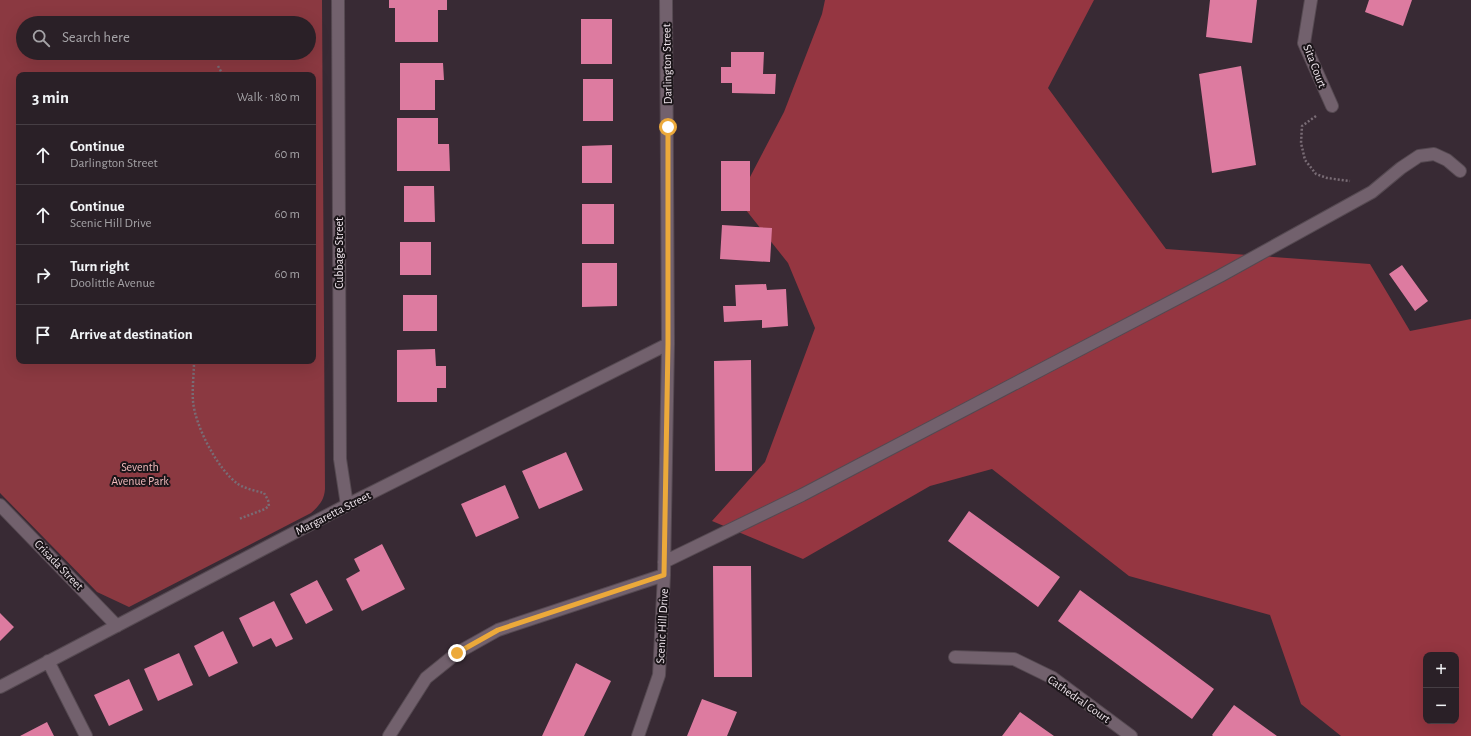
<!DOCTYPE html>
<meta charset="utf-8">
<style>
body{margin:0;font-family:"Alegreya Sans",sans-serif;background:#362d33;color:#f1f3f6}
.controls{position:absolute;right:12px;bottom:12px;display:grid;overflow:hidden;border-radius:8px;box-shadow:0 4px 16px #0002}
.controls button{width:36px;height:36px;display:grid;place-items:center;padding:0;border:0;border-bottom:1px solid #463e44;background:#2a2027;color:#f1f3f6;font:20px sans-serif}
.stop{position:absolute;width:12px;height:12px;margin:-9px;border:3px solid #eca93a;border-radius:50%;background:#fff}
.stop.end{background:#eca93a;border-color:#fff;box-shadow:0 1px 4px #0008}
.list{margin:0;padding:0;list-style:none}
h2{display:flex;justify-content:space-between;align-items:center;height:52px;margin:0;padding:0 16px;font-size:17px}
h2 small{font-size:13px;font-weight:400;color:#a5a3a7}
.list li{display:grid;grid-template-columns:26px 1fr auto;gap:12px;align-items:center;box-sizing:border-box;height:60px;padding:0 16px;border-top:1px solid #463e44}
.list b{display:block;font-size:15px;white-space:nowrap}
.list p{margin:0;font-size:13px;white-space:nowrap;color:#a5a3a7}
.list em{font-size:13px;font-style:normal;color:#a5a3a7}
.icon{flex:none;width:22px;height:22px;fill:none;stroke:currentColor;stroke-width:2;stroke-linecap:round;stroke-linejoin:round}
.map{position:relative;flex:none;width:1471px;height:736px;overflow:hidden}
.search{position:absolute;background:#2a2027;box-shadow:0 4px 16px #0002;left:16px;top:16px;width:300px;height:44px;display:flex;align-items:center;gap:10px;box-sizing:border-box;padding:0 14px;border-radius:22px;color:#a5a3a7;font-size:15px}
.panel{position:absolute;background:#2a2027;box-shadow:0 4px 16px #0002;left:16px;top:72px;width:300px;height:292px;border-radius:8px}
.map>svg:first-child{display:block}
.green{fill:#8b3941;fill-rule:evenodd}
.forest{fill:#953641;fill-rule:evenodd}
.building{fill:#dd7ba0}
.lines{fill:none;stroke-linecap:round;stroke-linejoin:round}
.minor-casing{stroke:#554951;stroke-width:14}
.path{stroke:#796c75;stroke-width:2.5;stroke-dasharray:2 2;stroke-linecap:butt}
.minor{stroke:#72616d;stroke-width:12}
.route{stroke:#eca93a;stroke-width:5}
.labels{text-anchor:middle;stroke-width:4;stroke-linejoin:round;paint-order:stroke}
.street-label{font-size:12px;fill:#eee4eb;stroke:#1b1519}
.park-label{font-size:12px;fill:#f2bbbd;stroke:#1b1519}
</style>
<div class="map">
<svg width="1471" height="736" viewBox="0 0 1471 736">
<rect width="100%" height="100%" fill="#382a34"/>
<!-- green -->
<path class="green" d="M0,0h322l3,489c-1,11 -5,16 -14,24l-182,94 -32,-15 -97,-99zM23,23h286v30h-286zM19,75h294v286h-294z"/>
<!-- forest -->
<path class="forest" d="M825,0h269l-46,88 118,161 204,15 40,67 61,-12v417h-130l-40,-32 -31,-89 -141,-39 -137,-107 -62,17 -127,73 -91,-38 53,-59 50,-134 -27,-65 -50,-63 46,-88 38,-98zM1426,655h30v66h-30z"/>
<!-- building -->
<path class="building" d="M389,0h58v10h-9v32h-43v-34h-6z
M1210,0h47l-5,43 -46,-6z
M1369,0h43l-9,26 -38,-14z
M581,19h31v45h-31z
M731,52h33l-1,22h13l-1,20 -43,-1v-10h-11v-16h10z
M400,63h43l1,17h-9v30h-35z
M1241,66l15,99 -44,8 -13,-99z
M583,79h30v42h-30z
M397,118h41v26h11l1,27h-53z
M612,145v38h-30v-37z
M721,161h29v50h-29z
M404,186h30l1,36h-31z
M582,204h32v40h-32z
M722,225l50,3 -2,34 -50,-3z
M400,242h31v33h-31z
M582,263h35v43l-35,1z
M1402,265l26,36 -13,10 -26,-37z
M766,284l1,6 19,-1 2,37 -26,2v-8l-38,2 -1,-16h13l-1,-21z
M403,295h34v36h-34z
M435,349l1,17h10v22h-9v14h-40v-52z
M751,360l1,111h-37l-1,-110z
M566,452l17,38 -44,19 -17,-38z
M505,485l14,33 -43,19 -15,-33z
M969,511l91,66 -22,30 -90,-66z
M382,544l23,45 -43,22 -16,-32 14,-8 -6,-12z
M713,566h38l1,111h-38z
M317,580l16,30 -27,14 -16,-30z
M1080,590l134,99 -22,30 -134,-98z
M274,601l19,38 -17,8 -5,-9 -18,9 -14,-29z
M0,613l14,14 -14,14z
M223,631l15,32 -29,14 -15,-31z
M179,653l14,32 -35,16 -14,-32z
M576,663l35,18 -27,55h-42z
M129,679l14,31 -34,16 -15,-31z
M702,699l35,13 -10,24h-40z
M1234,705l43,31h-64l-1,-1z
M1020,712l34,24h-52z
M47,722l7,14h-34z"/>
<g class="lines">
<!-- minor casing -->
<g class="minor-casing">
<path id="minor" d="M338,0l2,459 7,46
M1311,0l-7,43 28,63
M0,505l117,121
M664,562l138,-67 418,-219 152,-84 29,-24 18,-12 15,-2 13,6 13,11
M955,657l59,2 39,19 78,58
M48,661l38,75
M0,687l347,-182 321,-161
M389,736l37,-58 31,-25 41,-23 166,-55
M638,736l21,-61 5,-100 4,-231 -2,-344"/>
</g>
<!-- path -->
<path class="path" d="M218,66l5,9
M1316,116l-14,10 -1,17 4,17 11,14 11,4 23,3
M194,361c0,13 -2,27 -1,40 2,25 25,69 45,83 8,5 18,7 26,9l4,7 1,6 -4,3 -26,10"/>
<!-- minor -->
<use href="#minor" class="minor"/>
</g>
<g class="lines">
<!-- route -->
<path class="route" d="M457,653l41,-23 166,-55 4,-231v-217"/>
</g>
<g class="labels">
<!-- street labels -->
<g class="street-label">
<text transform="translate(667 64) rotate(-91)" y="4">Darlington Street</text>
<text transform="translate(1315 66) rotate(69)" y="4">Sita Court</text>
<text transform="translate(339 253) rotate(-90)" y="4">Cubbage Street</text>
<text transform="translate(333 513) rotate(-27)" y="4">Margaretta Street</text>
<text transform="translate(59 565) rotate(46)" y="4">Crisada Street</text>
<text transform="translate(662 626) rotate(-87)" y="4">Scenic Hill Drive</text>
<text transform="translate(1079 699) rotate(35)" y="4">Cathedral Court</text>
</g>
<!-- park labels -->
<g class="park-label">
<text x="140" y="471">Seventh<tspan x="140" dy="14">Avenue Park</tspan></text>
</g>
</g>
</svg>
<div class="controls">
<button>+</button>
<button>−</button>
</div>
<div class="stop" style="left:668px;top:127px"></div>
<div class="stop end" style="left:457px;top:653px"></div>
<div class="search"><svg class="icon" aria-label="search" viewBox="0 0 24 24"><circle cx="10" cy="10" r="6"/><path d="M15 15l6 6"/></svg>Search here</div>
<section class="panel">
<h2>3 min<small>Walk · 180 m</small></h2>
<ul class="list">
<li><svg class="icon" aria-label="ahead" viewBox="0 0 24 24"><path d="M12 20V5M6 11l6-6 6 6"/></svg><div><b>Continue</b><p>Darlington Street</p></div><em>60 m</em></li>
<li><svg class="icon" aria-label="ahead" viewBox="0 0 24 24"><path d="M12 20V5M6 11l6-6 6 6"/></svg><div><b>Continue</b><p>Scenic Hill Drive</p></div><em>60 m</em></li>
<li><svg class="icon" aria-label="right" viewBox="0 0 24 24"><path d="M7 20v-9h11M14 6l5 5-5 5"/></svg><div><b>Turn right</b><p>Doolittle Avenue</p></div><em>60 m</em></li>
<li><svg class="icon" aria-label="arrive" viewBox="0 0 24 24"><path d="M6 21V4h12l-3 4 3 4H6"/></svg><div><b>Arrive at destination</b></div></li>
</ul>
</section>
</div>
